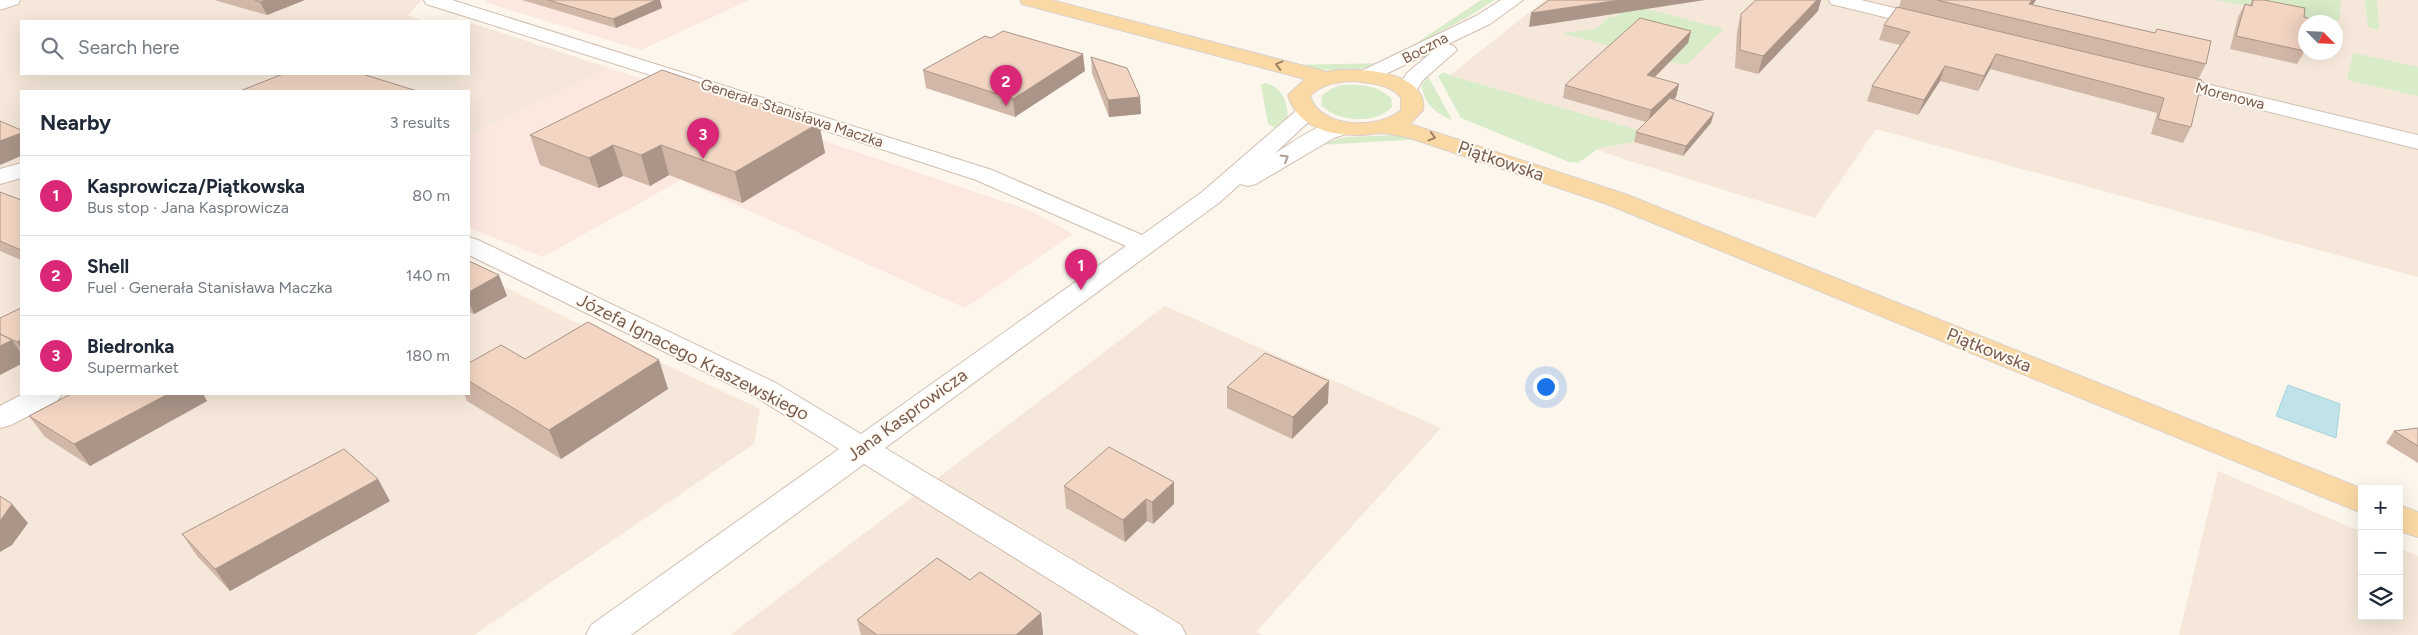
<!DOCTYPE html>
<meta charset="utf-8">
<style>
body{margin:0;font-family:Figtree,sans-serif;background:#f2f2f3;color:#1f2937}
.controls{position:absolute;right:15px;bottom:15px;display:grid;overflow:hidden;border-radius:0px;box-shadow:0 5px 20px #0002}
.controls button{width:45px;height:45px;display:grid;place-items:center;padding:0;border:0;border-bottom:1px solid #e0e1e3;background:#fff;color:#1f2937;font:25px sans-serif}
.compass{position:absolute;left:2298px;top:15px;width:45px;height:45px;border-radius:50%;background:#fff;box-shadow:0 5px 20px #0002;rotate:114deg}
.you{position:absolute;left:1545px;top:386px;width:18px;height:18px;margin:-12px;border:4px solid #fff;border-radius:50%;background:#1a73e8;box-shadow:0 0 0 8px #1a73e833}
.badge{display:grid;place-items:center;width:32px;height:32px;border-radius:50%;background:#db2777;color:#fff;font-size:16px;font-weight:700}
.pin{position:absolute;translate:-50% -41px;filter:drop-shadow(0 1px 2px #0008)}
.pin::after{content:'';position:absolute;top:26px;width:18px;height:15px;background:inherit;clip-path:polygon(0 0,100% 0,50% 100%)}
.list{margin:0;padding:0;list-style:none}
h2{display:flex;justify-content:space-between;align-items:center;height:65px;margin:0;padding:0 20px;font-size:21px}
h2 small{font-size:16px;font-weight:400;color:#747a83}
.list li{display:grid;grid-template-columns:32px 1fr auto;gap:15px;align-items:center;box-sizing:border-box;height:80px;padding:0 20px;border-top:1px solid #e0e1e3}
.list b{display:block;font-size:19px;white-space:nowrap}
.list p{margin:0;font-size:16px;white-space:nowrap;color:#747a83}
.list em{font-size:16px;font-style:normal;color:#747a83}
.icon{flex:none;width:28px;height:28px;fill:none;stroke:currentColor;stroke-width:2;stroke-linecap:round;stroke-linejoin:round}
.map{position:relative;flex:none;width:2418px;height:635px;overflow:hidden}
.search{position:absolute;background:#fff;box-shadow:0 5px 20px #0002;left:20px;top:20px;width:450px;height:55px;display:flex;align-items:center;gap:12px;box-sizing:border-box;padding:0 18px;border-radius:0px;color:#747a83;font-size:19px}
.panel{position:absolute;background:#fff;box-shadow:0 5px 20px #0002;left:20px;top:90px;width:450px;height:305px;border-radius:0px}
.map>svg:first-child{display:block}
.residential{fill:#f5e8da;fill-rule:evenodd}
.commercial{fill:#fde8e0}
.green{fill:#d8ecc9}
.water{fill:#bfe3e8;stroke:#a5d3da}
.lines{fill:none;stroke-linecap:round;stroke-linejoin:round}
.minor-casing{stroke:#d1beb0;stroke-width:2}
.major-casing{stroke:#dad1cd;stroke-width:2}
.minor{fill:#fff;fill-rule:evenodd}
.major{fill:#fbd9a5;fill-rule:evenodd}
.wall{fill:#d1b7a8}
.shaded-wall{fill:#aa9588}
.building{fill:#f3d5c3;stroke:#aa9588}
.oneway{stroke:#a18267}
.oneway2{stroke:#af9d94}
.labels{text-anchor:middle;stroke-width:4;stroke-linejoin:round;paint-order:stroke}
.far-street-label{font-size:15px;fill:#7a5c4d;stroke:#fffaf3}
.street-label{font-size:18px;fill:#7a5c4d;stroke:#fffaf3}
</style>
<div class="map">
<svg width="2418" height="635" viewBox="0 0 2418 635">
<rect width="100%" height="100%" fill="#fdf6ec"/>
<!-- residential -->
<path class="residential" d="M0,0h422l-14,15 16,6h-403v53h448v-52l140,46 -140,68v-45h-448v303h448v-125l108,54 183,86 -6,35 -280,191h-474z
M1545,0h873v277l-542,-148 -61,89 -188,-58 -160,-54 -18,-30zM2306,22h30v30h-30z
M1165,306l276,122 -185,204 6,3h-532z
M2218,471l144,61v84h37v-68l19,8v79h-239z"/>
<!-- commercial -->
<path class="commercial" d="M486,0h263l-108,50 -157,-48z
M609,68l422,143 42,23 -108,74 -284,-128 -138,77 -74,-29v-92z"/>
<!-- green -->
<path class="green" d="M1481,0h14l-27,17 -59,31z
M1590,0h22l112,29 -37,35 -17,-2 -109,-29 35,-4 13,-12h7l9,-8z
M2215,0h126l-2,21h-13z
M2365,0h12l2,30 -11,-3z
M2353,53l65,14v29l-71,-16z
M1386,63c-31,10 -63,8 -95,2z
M1443,72l9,4 192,56 -10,10 -35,6 -21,15 -9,-1 -108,-44 -23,-42z
M1428,76l24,44c-16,-6 -29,-17 -30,-35z
M1265,83c17,4 22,18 23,34l-10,12 -10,-5 -7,-39z
M1341,85c18,-1 37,0 50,13l1,9c-17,18 -55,15 -71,-2l1,-10 11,-7z
M1397,135l26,4 -104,6 26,-8z"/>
<!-- water -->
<path class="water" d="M2288,385l52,19 -4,34 -60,-22z"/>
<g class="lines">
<!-- minor casing -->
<g class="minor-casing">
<path id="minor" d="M0,0h20l-2,4 -18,6z
M424,0h28l540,170 150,65 60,-43 96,-83 8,-2 8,2 3,5 -43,40c20,-12 50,-37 75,-31l3,5 -3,5 -15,5 -78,46 -8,2 -8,-2 -20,18 -335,246 296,177 5,10h-47l-275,-171 -233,171h-45l5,-10 248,-176 -83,-52 -287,-142v-18l9,3 298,143 85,51 265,-188 -150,-66 -177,-58 -373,-118z
M1501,0h22l-33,24 -42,20 6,2 3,4 -34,30 -9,15 -7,2 -7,-2 -4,-4 11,-18 25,-21 -59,28 -7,2 -7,-2 -3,-4 3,-4 117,-56z
M1829,0h32l75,18 3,4 -3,4 -7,2 -98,-24z
M2165,74l253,61v14l-260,-65 -3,-4 3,-4z
M21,163v15l-21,6v-15z
M23,394h39l-5,7 -46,24 -11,3v-22z"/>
</g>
<!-- major casing -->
<g class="major-casing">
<path id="major" d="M1020,0h31l276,72c25,-6 102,-2 96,38l-13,14 215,70 738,295h-1v24l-755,-309 -200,-67c-8,-1 -16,-3 -24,-4 -7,0 -15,2 -23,2 -30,1 -63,-8 -72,-40l17,-16 -283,-75zM1353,81c17,2 36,3 48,16v13c-23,20 -81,19 -91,-14 12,-12 26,-14 43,-15z
M2399,505l19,7v25l-19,-6z"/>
</g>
<!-- minor -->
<use href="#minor" class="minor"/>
<!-- major -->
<use href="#major" class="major"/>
</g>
<!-- wall -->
<path class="wall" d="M214,0h91l-38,15z
M522,0h138l2,8 -46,20z
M1756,0h65l-3,11 -60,63 -23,-6 2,-37 4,-17z
M1901,0h135l-4,5 174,59 -8,16 -7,47 -8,16 -32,-9 6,-21 -167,-44 -12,22 -38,-10 -22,34 -51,-14 5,-15 28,-41 -21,-5 5,-15 15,-18z
M2252,0h12l40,17 1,34 -8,13 -67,-15 8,-32 7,-13 5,1z
M1691,31l-3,12 -34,35 25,6 -3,13 -3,2 38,24 -28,33 -49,-14 2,-10 10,-10 -83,-24 2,-13z
M991,38l94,33 -70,46 -89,-29 -3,-18z
M1091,57l49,40 1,17 -32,3 -17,-44z
M819,123l6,30 -83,50 -73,-28 -19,11 -27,-10 -24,12 -59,-23 -10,-30z
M0,192l21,8v60l-21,-9z
M469,261l38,35 -33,18 -5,-2z
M21,308v56l-21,11z
M525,359l134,1 9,29 -107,70 -94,-58 -3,-7h5v-31z
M1227,387l101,16 -36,36 -65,-31z
M71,394h132l4,7 -117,65 -45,-29 -16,-21z
M2418,428v35l-32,-20 8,-12z
M1174,482v22l-21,20 -6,-3 -22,21 -59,-34 -2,-22z
M390,501l-160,90 -33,-35 -15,-22z
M970,580l71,33 2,22h-182l-4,-15z"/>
<!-- shaded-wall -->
<path class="shaded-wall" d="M265,0h40l-38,15 -7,-13z
M656,0h4l2,8 -46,20 -3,-9z
M1620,0h85l-176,27 2,-14z
M1817,0h4l-3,11 -60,63 5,-18z
M2032,0h4l-13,20 6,-16z
M1691,31l-3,12 -44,45 3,-13z
M1083,54l2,17 -70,46 -2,-18z
M1996,54l-6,15 -12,22 6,-15z
M1945,66l-5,15 -22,34 6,-15z
M1679,84l-3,13 -28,26 3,-13z
M1140,97l1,17 -32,3 -1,-17z
M1714,113l-3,10 -28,33 3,-10z
M819,123l6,30 -83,50 -7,-31z
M21,133v23l-21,9v-24z
M613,145l10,31 -24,12 -10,-30z
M661,145l8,30 -19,11 -9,-31z
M499,275l8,21 -33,18 -5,-12v-10z
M12,340l9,13v11l-21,11v-29z
M21,340v8l-4,-6z
M659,360l9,29 -107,70 -12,-29z
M1329,381l-1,22 -36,36 1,-22z
M168,394h35l4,7 -117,65 -16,-22z
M378,479l12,22 -160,90 -15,-22z
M1174,482v22l-21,20 -1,-22z
M1146,499l1,22 -22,21 -2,-22z
M12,504l16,19 -16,22 -12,7v-31z
M1041,613l2,22h-27z"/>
<!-- building -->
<path class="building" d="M255,0h10l-5,2z
M548,0h108l-43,19z
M1549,0h71l-89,13z
M1756,0h61l-54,56 -23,-6 1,-36z
M1937,0h95l-3,4 126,29 2,-4 54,12 -5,23z
M2253,0h11l41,8 -1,9 6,2 -1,3h-3v23l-1,6 -69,-15 9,-32 7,2z
M1897,7l305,73 -11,47 -33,-8 6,-21 -168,-44 -12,22 -39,-10 -21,34 -52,-14 38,-54 -26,-7z
M1640,18l51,13 -44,44 32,9 -28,26 -86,-25z
M1003,31l80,23 -70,45 -90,-29 62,-34 6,2z
M1091,57l36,11 13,29 -32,3z
M662,70l157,53 -84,49 -74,-27 -20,10 -28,-10 -24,13 -59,-23z
M283,74h79l55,17h-177z
M1670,98l44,15 -28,33 -50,-14z
M0,121l21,9v3l-21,8z
M0,192l21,8v50l-21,-9z
M469,261l30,14 -30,17z
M21,308v32l-4,2 -17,-8v-16z
M588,322l71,38 -110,70 -80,-49v-18l32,-18 24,14z
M0,334l12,6 -12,6z
M1265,353l64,28 -36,36 -66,-30z
M71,394h97l-94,50 -45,-28z
M2418,428v18l-24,-15z
M1109,447l65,35 -22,20 -6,-3 -23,21 -59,-34z
M344,449l34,30 -163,90 -33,-35z
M0,496l12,8 -12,17z
M937,558l33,22 10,-8 61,41 -25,22h-139l-20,-15z"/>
<!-- one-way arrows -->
<defs><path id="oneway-chevron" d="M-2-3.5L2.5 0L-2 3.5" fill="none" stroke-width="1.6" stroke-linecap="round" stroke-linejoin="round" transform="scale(1.25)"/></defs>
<g class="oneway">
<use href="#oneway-chevron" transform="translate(1279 65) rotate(-165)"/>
<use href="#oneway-chevron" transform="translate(1432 137) rotate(17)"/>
</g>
<use class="oneway2" href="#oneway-chevron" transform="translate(1285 158) rotate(-31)"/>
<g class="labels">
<!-- far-street labels -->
<g class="far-street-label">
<text transform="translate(1425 48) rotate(-28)" y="5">Boczna</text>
<text transform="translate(2230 96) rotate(14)" y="5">Morenowa</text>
<text transform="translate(792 113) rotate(18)" y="5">Generała Stanisława Maczka</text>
</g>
<!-- street labels -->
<g class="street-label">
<text transform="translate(1501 161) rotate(19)" y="6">Piątkowska</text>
<text transform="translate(1989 350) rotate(22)" y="6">Piątkowska</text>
<text transform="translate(693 357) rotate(27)" y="6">Józefa Ignacego Kraszewskiego</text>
<text transform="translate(907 415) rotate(-36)" y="6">Jana Kasprowicza</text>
</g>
</g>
</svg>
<div class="controls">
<button>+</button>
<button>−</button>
<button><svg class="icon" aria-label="layers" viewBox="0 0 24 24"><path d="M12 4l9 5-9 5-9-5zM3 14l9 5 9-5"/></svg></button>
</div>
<svg class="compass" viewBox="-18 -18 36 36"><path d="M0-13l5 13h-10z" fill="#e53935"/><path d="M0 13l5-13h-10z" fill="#747a83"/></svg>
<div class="you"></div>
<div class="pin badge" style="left:1081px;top:290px">1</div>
<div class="pin badge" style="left:1006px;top:106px">2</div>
<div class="pin badge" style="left:703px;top:159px">3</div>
<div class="search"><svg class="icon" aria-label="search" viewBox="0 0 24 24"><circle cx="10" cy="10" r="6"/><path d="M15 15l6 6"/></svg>Search here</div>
<section class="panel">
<h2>Nearby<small>3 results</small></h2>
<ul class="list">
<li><span class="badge">1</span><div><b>Kasprowicza/Piątkowska</b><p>Bus stop · Jana Kasprowicza</p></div><em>80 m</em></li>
<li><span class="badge">2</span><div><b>Shell</b><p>Fuel · Generała Stanisława Maczka</p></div><em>140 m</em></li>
<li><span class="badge">3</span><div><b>Biedronka</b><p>Supermarket</p></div><em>180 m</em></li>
</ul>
</section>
</div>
